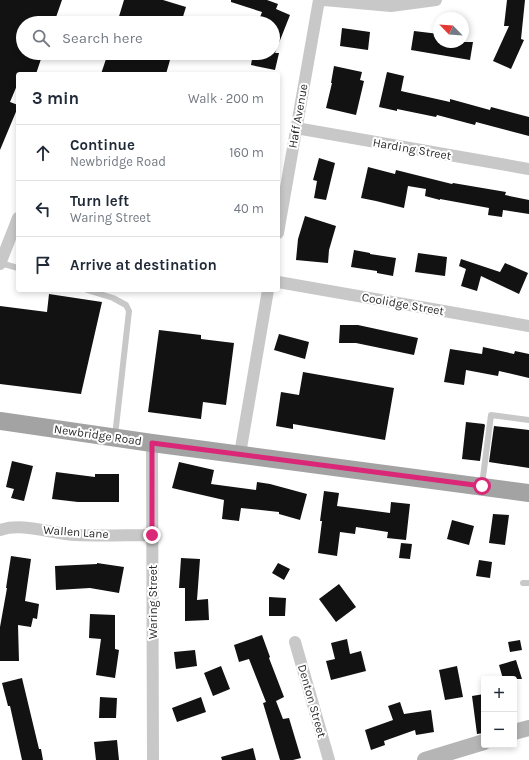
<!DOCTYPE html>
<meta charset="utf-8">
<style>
body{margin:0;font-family:Karla,sans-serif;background:#f2f2f3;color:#1f2937}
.controls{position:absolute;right:12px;bottom:12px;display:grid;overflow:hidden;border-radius:4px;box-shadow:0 2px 6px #0003}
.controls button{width:36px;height:36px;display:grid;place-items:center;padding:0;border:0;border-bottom:1px solid #e0e1e3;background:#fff;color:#1f2937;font:20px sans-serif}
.compass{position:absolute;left:433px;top:12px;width:36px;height:36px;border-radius:50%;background:#fff;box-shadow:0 2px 6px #0003;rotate:295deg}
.stop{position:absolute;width:12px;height:12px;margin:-9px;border:3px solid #db2777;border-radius:50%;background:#fff}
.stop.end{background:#db2777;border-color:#fff;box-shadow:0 1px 4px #0008}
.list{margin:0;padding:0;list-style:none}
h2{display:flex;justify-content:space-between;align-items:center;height:52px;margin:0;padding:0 16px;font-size:17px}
h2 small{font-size:13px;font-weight:400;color:#747a83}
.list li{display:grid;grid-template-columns:26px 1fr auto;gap:12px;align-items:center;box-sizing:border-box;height:56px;padding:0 16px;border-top:1px solid #e0e1e3}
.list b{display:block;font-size:15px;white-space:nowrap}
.list p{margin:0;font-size:13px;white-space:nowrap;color:#747a83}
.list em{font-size:13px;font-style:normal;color:#747a83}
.icon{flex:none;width:22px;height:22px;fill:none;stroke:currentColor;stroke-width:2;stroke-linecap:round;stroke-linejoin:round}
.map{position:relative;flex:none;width:529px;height:760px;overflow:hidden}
.search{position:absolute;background:#fff;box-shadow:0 2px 6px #0003;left:16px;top:16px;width:264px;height:44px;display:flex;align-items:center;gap:10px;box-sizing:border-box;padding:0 14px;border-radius:22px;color:#747a83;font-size:15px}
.panel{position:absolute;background:#fff;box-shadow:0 2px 6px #0003;left:16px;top:72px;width:264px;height:220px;border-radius:4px}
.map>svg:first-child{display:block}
.building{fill:#121212}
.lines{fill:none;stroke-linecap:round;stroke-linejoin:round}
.lane{stroke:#c8c8c8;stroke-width:6}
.street{stroke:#c8c8c8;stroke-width:12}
.secondary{stroke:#b5b5b5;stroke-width:16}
.primary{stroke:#a3a3a3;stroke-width:18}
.route{stroke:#db2777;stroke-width:5}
.labels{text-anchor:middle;stroke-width:4;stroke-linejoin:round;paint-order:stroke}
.street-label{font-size:12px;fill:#2b2b2b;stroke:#fff}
</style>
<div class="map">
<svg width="529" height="760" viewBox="0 0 529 760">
<rect width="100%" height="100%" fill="#fff"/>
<!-- building -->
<path class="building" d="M0,0h62l-8,23h-31v30h20l-7,21h-18v9l-8,19 8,3v2l-18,43z
M124,0h39l23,7 -5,16h-64z
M231,0h36l11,4 -2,5 14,6 -15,38h4l-4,17 -24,-5 2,-12h20v-30h-6l-8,-3 3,-8 -31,-10z
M507,0h18l-4,39 3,1 -13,29 -18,-8 16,-35h-5z
M342,28l28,4 -2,18 -28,-4z
M414,31l25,3v8h34l-3,18 -59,-10z
M108,53h64l-6,21h-65z
M334,66l28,6 -2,8 4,1 -8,34 -30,-7 6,-25h-1z
M387,72l17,4 -3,15 49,11v-3l40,11 1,-3 38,10v19l-53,-14 -1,3 -38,-10 -1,2 -39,-8v2l-18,-4z
M319,158l16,5 -9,37 -12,-2 3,-17 -4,-1z
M368,167l27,7 1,-4 56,14 1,-1 53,9 -1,3 24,5v14l-26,-4 -1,7 -14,-2 1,-7 -49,-9v1l-15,-4 1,-7 -18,-3 -4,22 -28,-7 -15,-3z
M305,216l31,10 -7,24 -1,13 -32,-3 2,-21z
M354,250l16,3v1l26,4 -3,18 -16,-3v-2l-26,-4z
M418,253l29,4 -2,19 -30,-4z
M461,259l39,13 5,-9 23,10 -9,21 -38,-18 -4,15 -16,-5 5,-17 -7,-3z
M49,294l53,8 -21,92 -81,-10v-78l47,6z
M340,325h18l60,13 -4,17 -58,-12h-17z
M159,330l42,5v4l33,4 -8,62 -23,-3 -2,17 -53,-7z
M279,334l30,8 -4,17 -31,-9z
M483,347l31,7 1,-3 14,3v24l-30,-7 -1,5 -32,-6 -2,15 -20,-3 6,-33 32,5z
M303,372l91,16 -9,52 -92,-16v5l-17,-3 5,-34 18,3z
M466,422l18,2 1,1 -5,36 -18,-2z
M494,426l35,4v38l-40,-6z
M12,461l21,5 -9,35 -13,-3 3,-9 -8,-2z
M179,462l35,8 -3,14 45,6 1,-8 13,2 37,10 -7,26 -21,-6v-2l-38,-4 -2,13 -17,-2 2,-19 -52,-12z
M56,472l39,5v-3h24v28h-41l-26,-3z
M324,491l15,2 -2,13 53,7 1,-11 19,2 -4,36 -19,-2 1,-6 -32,-5 -1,7 -15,-2 -3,24 -19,-3 4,-32h-2z
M493,514l16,1 -4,30 -16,-2z
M452,520l22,6 -5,19 -22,-6z
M401,543l11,1 -2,15 -11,-1z
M11,556l20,3 -6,42 14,3 -2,15 -4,-1 -2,9 -13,-2 1,36h-19v-34l7,-39h-1z
M181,558l19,1 -3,41 11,-1 1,21 -24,1v-33h-6z
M479,560l13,2 -2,16 -14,-2z
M97,563l27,4 -5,26 -29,-5 -34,2 -1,-24 42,-2z
M278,563l12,6 -6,11 -12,-7z
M339,584l17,23 -20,15 -17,-23z
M269,597l17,1 -1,18h-16z
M90,614l25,1v34l4,1 -4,28 -19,-3 5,-36 -12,-1z
M262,635l8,22 -1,1 15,39 -8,4 7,18 6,-1 12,40 -8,2h-13l-17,-57 3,-1 -17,-43 -10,3 -5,-17z
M347,639l3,15 11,-3 5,20 -35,9 -5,-19 9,-2 -4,-16z
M520,640l2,10 -12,2 -2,-10z
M195,650l2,16 -21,3 -2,-17z
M516,660l6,19h-19l-4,-14z
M221,666l9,23 -17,7 -9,-23z
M457,666l6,31 -18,3 -6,-30z
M22,678l17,71h2l2,11h-21l-12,-54h-2l-6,-23z
M484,694v39l-7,1 -5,-38z
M100,697l17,1 -1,20h-17z
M201,697l5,15 -29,10 -5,-14z
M400,702l4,12 27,-4 3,22 -18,3 -1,-5 -31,11 1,4 -14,5 -6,-20 28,-10 -5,-14z
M117,740l2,20h-23l-2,-18z
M253,748l3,12h-34l-1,-3z"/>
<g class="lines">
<!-- lane -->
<path class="lane" d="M0,263l18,5
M87,290l26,8 13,7 3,6 -14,125
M482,485l9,-70 38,5
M523,583h6"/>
<!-- street -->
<path class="street" d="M324,0l67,6 45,-6
M296,128l233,41
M278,233l41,-233
M0,264l18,-46
M278,282l251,44
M152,443l1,317
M240,454l28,-164
M0,530c23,-8 52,4 76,5 25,1 51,0 76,0
M295,642l34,118"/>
<!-- secondary -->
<path class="secondary" d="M514,732l15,-4
M425,760l59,-18"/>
<!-- primary -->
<path class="primary" d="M0,421l152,22 377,50"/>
</g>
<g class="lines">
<!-- route -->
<path class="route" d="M152,535v-92l330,43"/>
</g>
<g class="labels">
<!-- street labels -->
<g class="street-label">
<text transform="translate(298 116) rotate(-80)" y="4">Haff Avenue</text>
<text transform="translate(412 149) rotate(10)" y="4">Harding Street</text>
<text transform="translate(403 304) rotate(10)" y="4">Coolidge Street</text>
<text transform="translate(98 435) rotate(8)" y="4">Newbridge Road</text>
<text transform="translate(76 532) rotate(4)" y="4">Wallen Lane</text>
<text transform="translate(153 602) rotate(-90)" y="4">Waring Street</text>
<text transform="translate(312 701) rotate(74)" y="4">Denton Street</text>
</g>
</g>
</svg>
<div class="controls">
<button>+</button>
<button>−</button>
</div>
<svg class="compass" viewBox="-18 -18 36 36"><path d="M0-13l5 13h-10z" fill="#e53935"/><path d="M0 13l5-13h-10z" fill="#747a83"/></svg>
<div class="stop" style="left:482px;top:486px"></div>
<div class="stop end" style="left:152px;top:535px"></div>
<div class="search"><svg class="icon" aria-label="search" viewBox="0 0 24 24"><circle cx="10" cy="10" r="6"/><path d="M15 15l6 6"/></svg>Search here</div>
<section class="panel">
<h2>3 min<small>Walk · 200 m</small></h2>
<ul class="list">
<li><svg class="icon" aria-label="ahead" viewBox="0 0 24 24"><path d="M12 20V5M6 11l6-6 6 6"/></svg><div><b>Continue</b><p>Newbridge Road</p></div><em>160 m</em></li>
<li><svg class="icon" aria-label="left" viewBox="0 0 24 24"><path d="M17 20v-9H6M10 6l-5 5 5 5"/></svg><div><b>Turn left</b><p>Waring Street</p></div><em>40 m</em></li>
<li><svg class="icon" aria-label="arrive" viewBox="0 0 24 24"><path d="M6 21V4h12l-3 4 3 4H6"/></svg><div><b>Arrive at destination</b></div></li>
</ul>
</section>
</div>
